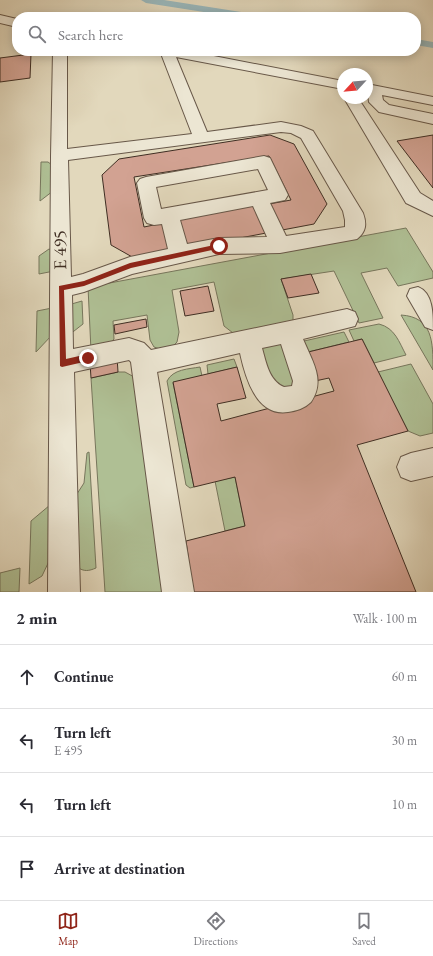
<!DOCTYPE html>
<meta charset="utf-8">
<style>
body{margin:0;font-family:"EB Garamond",serif;background:#f2f2f3;color:#2b2b33}
.compass{position:absolute;left:337px;top:68px;width:36px;height:36px;border-radius:50%;background:#fff;box-shadow:0 2px 10px #0003;rotate:244deg}
.stop{position:absolute;width:12px;height:12px;margin:-9px;border:3px solid #8f2418;border-radius:50%;background:#fff}
.stop.end{background:#8f2418;border-color:#fff;box-shadow:0 1px 4px #0008}
.list{margin:0;padding:0;list-style:none}
h2{display:flex;justify-content:space-between;align-items:center;height:52px;margin:0;padding:0 16px;font-size:17px}
h2 small{font-size:13px;font-weight:400;color:#7c7c81}
.list li{display:grid;grid-template-columns:26px 1fr auto;gap:12px;align-items:center;box-sizing:border-box;height:64px;padding:0 16px;border-top:1px solid #e1e1e2}
.list b{display:block;font-size:15px;white-space:nowrap}
.list p{margin:0;font-size:13px;white-space:nowrap;color:#7c7c81}
.list em{font-size:13px;font-style:normal;color:#7c7c81}
.icon{flex:none;width:22px;height:22px;fill:none;stroke:currentColor;stroke-width:2;stroke-linecap:round;stroke-linejoin:round}
.map{position:relative;flex:none;width:433px;height:592px;overflow:hidden}
.search{position:absolute;background:#fff;box-shadow:0 2px 10px #0003;left:12px;right:12px;top:12px;height:44px;display:flex;align-items:center;gap:10px;box-sizing:border-box;padding:0 14px;border-radius:16px;color:#7c7c81;font-size:15px}
.sheet{height:308px;background:#fff}
nav{display:flex;justify-content:space-around;align-items:center;box-sizing:border-box;height:56px;border-top:1px solid #e1e1e2;background:#fff;font-size:11px;color:#7c7c81}
nav a{display:grid;justify-items:center;gap:2px}
nav .on{color:#8f2418}
.map>svg:first-child{display:block}
.green{fill:#afbf94;stroke:#77765c}
.lines{fill:none;stroke-linecap:round;stroke-linejoin:round}
.canal{fill:#99b7bb;fill-rule:evenodd}
.building{fill:#d2a292;stroke:#3f2e23;fill-rule:evenodd}
.minor-casing{stroke:#685849;stroke-width:2}
.minor{fill:#ece6d3;fill-rule:evenodd}
.route{fill:#8f2418}
.labels{text-anchor:middle;stroke-width:3;stroke-linejoin:round;paint-order:stroke}
.street-label{font-size:18px;fill:#3f2e23;stroke:#ece6d3}
</style>
<div class="map">
<svg width="433" height="592" viewBox="0 0 433 592">
<rect width="100%" height="100%" fill="#e2d8bc"/>
<filter id="stains"><feTurbulence type="fractalNoise" baseFrequency=".005" numOctaves="4"/><feColorMatrix values="0 0 0 0 .2 0 0 0 0 .09 0 0 0 0 .02 0 0 0 .5 -.17"/></filter>
<radialGradient id="worn" r=".72"><stop offset=".6" stop-color="#630" stop-opacity="0"/><stop offset="1" stop-color="#630" stop-opacity=".3"/></radialGradient>
<!-- green -->
<path class="green" d="M41,162h7l4,3 1,26 -13,10z
M406,228l27,44v6l-35,8 -11,-18 -26,5 22,45 -24,5 -25,-52 -53,8 12,36v5l-5,4 -55,9 -9,-7 -10,-44 -42,8 7,42 -2,10 -4,4 -13,3 -6,-2 -4,-7 -3,-25 -34,6 1,18 -4,5 -19,7 -3,-64z
M49,249l3,1 2,21 -15,3v-18z
M82,301l1,23 -14,11 -1,-30z
M52,308v27l-16,17 1,-41z
M401,315c32,2 32,27 32,55z
M379,324c16,4 20,18 27,31l-32,8 -12,-24 -8,2 -5,-11z
M344,332l5,10 -41,10 -4,-11z
M279,344l5,1 13,36 -6,7 -19,-2 -11,-36 3,-3z
M234,359l3,8 -29,7 -1,-9z
M411,364l22,40v29l-13,3 -12,-5 -30,-59z
M200,367l2,9 -29,7 21,104 -4,1 -4,-3 -19,-104c6,-12 22,-12 33,-14z
M118,372h7l11,6 32,214h-63l-14,-214z
M89,452l7,116c-7,3 -12,4 -19,-1l-2,-70 9,-14 3,-30z
M235,477l10,49 -20,5 -10,-50z
M50,505v54l-8,17 -13,8 2,-63z
M20,568l-1,24h-19v-19z"/>
<g class="lines">
<!-- canal -->
<path class="canal" d="M141,0h23l90,14 5,3h-23l-90,-14z
M416,39l17,3v6l-17,-3z"/>
</g>
<!-- building -->
<path class="building" d="M31,54l-1,24 -30,4v-24z
M270,135l24,9 33,60 -13,20 -180,34 -23,-13 -9,-70 17,-16zM269,156l22,44 -33,6 -2,-3 -83,16v2l-29,6 -10,-50z
M433,135v53l-36,-47z
M311,274l8,19 -31,5 -7,-19z
M208,286l6,25 -29,5 -5,-25z
M146,319l1,8 -32,7 -1,-9z
M362,339l46,92 -51,14 59,147h-223l-7,-51 59,-15 -10,-49 -41,10 -21,-105 64,-15 9,31 -29,6 4,17 113,-30 -5,-13 -14,3 -11,-28z
M117,357l1,15 -27,6 -1,-15z"/>
<g class="lines">
<!-- minor casing -->
<g class="minor-casing">
<path id="minor" d="M0,15l17,4v8l-17,-4z
M53,51h14v98l125,-15 -32,-83h28l155,30v8l-167,-32 31,75 74,-10 20,4 12,5 50,82c4,11 3,19 -6,26l-77,14 -61,1 -87,20 -48,18 -12,3 1,54 56,-11 15,5 7,7 196,-41 8,3 3,7 -3,7 -52,13c9,22 23,41 8,63 -6,6 -15,9 -23,10 -32,5 -43,-36 -48,-59l-83,19 37,220h-32l-31,-230 -2,-2 -55,12 6,220h-32l3,-436zM281,132l10,1 10,5 42,73 2,9v7l-59,9 -16,-33 15,-3 3,-5 -18,-37 -6,-2 -118,21 -6,2 -3,4 7,35 3,5 7,2 8,-1 6,25 -38,8 -47,17 -12,3 -3,-117zM258,169l10,21 -107,19 -5,-22zM253,206l14,31 -48,1 -32,6 -7,-24zM281,344l12,37 -1,5 -8,1c-15,-6 -18,-25 -22,-39z
M367,84l66,13v8l-51,-10 1,5 6,5 44,9v10l-54,-12 -10,-10z
M344,98h14l62,95 13,8v15l-27,-13z
M418,287c15,6 15,26 15,43l-8,-3 -18,-31 3,-7z
M433,448v28l-22,5 -10,-4 -4,-10 4,-10 10,-4z"/>
</g>
<!-- minor -->
<use href="#minor" class="minor"/>
</g>
<!-- route -->
<path class="route" d="M219,244l3,2 -1,2 -90,20 -47,18 -20,4 2,69 22,-5 3,4 -3,3 -26,6 -2,-1 -1,-80 25,-5 46,-18z"/>
<g class="labels">
<!-- street labels -->
<g class="street-label">
<text transform="translate(60 250) rotate(-91)" y="6">E 495</text>
</g>
</g>
<rect width="100%" height="100%" filter="url(#stains)"/>
<rect width="100%" height="100%" fill="url(#worn)"/>
</svg>
<svg class="compass" viewBox="-18 -18 36 36"><path d="M0-13l5 13h-10z" fill="#e53935"/><path d="M0 13l5-13h-10z" fill="#7c7c81"/></svg>
<div class="stop" style="left:219px;top:246px"></div>
<div class="stop end" style="left:88px;top:358px"></div>
<div class="search"><svg class="icon" aria-label="search" viewBox="0 0 24 24"><circle cx="10" cy="10" r="6"/><path d="M15 15l6 6"/></svg>Search here</div>
</div>
<section class="sheet">
<h2>2 min<small>Walk · 100 m</small></h2>
<ul class="list">
<li><svg class="icon" aria-label="ahead" viewBox="0 0 24 24"><path d="M12 20V5M6 11l6-6 6 6"/></svg><div><b>Continue</b></div><em>60 m</em></li>
<li><svg class="icon" aria-label="left" viewBox="0 0 24 24"><path d="M17 20v-9H6M10 6l-5 5 5 5"/></svg><div><b>Turn left</b><p>E 495</p></div><em>30 m</em></li>
<li><svg class="icon" aria-label="left" viewBox="0 0 24 24"><path d="M17 20v-9H6M10 6l-5 5 5 5"/></svg><div><b>Turn left</b></div><em>10 m</em></li>
<li><svg class="icon" aria-label="arrive" viewBox="0 0 24 24"><path d="M6 21V4h12l-3 4 3 4H6"/></svg><div><b>Arrive at destination</b></div></li>
</ul>
</section>
<nav>
<a class="on"><svg class="icon" aria-label="map" viewBox="0 0 24 24"><path d="M3 6l6-2 6 2 6-2v14l-6 2-6-2-6 2zM9 4v14M15 6v14"/></svg>Map</a>
<a><svg class="icon" aria-label="directions" viewBox="0 0 24 24"><path d="M12 3l9 9-9 9-9-9zM9 14v-3h6M13 9l2 2-2 2"/></svg>Directions</a>
<a><svg class="icon" aria-label="saved" viewBox="0 0 24 24"><path d="M7 4h10v16l-5-4-5 4z"/></svg>Saved</a>
</nav>
